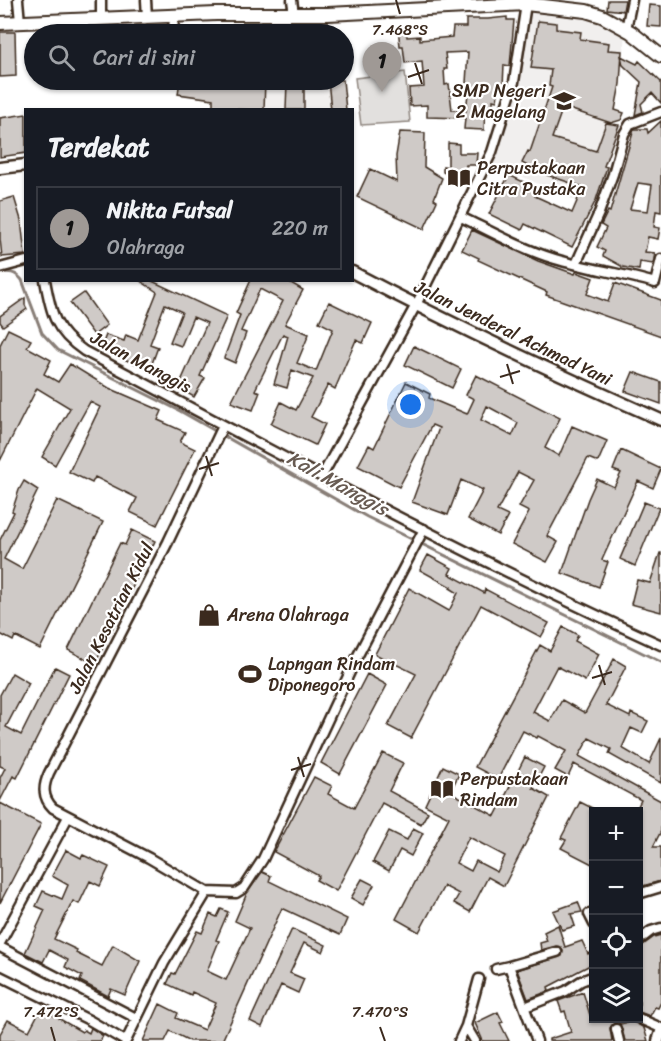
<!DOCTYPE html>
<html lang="id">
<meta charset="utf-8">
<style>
body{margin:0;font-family:Sriracha,sans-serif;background:#242831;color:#f1f3f6}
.controls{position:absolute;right:18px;bottom:18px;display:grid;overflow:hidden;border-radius:0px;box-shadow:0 2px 4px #0004}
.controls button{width:54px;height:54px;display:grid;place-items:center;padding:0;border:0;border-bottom:2px solid #363941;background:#171b24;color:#f1f3f6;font:30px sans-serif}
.you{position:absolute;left:411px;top:405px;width:21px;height:21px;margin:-15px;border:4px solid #fff;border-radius:50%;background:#1a73e8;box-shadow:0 0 0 9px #1a73e833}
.badge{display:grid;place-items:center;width:39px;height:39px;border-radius:50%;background:#9f9995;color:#111;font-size:20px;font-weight:700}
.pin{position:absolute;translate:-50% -50px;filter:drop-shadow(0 2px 3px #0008)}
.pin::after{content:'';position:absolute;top:32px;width:21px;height:18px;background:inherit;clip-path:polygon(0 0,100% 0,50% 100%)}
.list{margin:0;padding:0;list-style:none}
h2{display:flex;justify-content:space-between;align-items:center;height:78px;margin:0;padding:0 24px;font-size:26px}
h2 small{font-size:20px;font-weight:400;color:#9ea1a6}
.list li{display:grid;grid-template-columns:39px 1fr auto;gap:18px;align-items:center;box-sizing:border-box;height:84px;margin:0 12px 12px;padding:0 12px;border:2px solid #363941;border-radius:0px}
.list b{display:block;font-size:22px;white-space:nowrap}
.list p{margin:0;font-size:20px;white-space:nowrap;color:#9ea1a6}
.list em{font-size:20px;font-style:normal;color:#9ea1a6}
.icon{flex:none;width:33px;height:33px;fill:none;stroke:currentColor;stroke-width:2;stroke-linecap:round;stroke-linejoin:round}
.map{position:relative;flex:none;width:661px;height:1041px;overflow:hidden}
.search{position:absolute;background:#171b24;box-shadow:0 2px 4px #0004;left:24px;top:24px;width:330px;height:66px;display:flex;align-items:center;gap:15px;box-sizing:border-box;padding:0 21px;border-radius:33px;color:#9ea1a6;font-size:22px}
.panel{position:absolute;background:#171b24;box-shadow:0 2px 4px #0004;left:24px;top:108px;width:330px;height:174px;border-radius:0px}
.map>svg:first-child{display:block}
.built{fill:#f1efee}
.green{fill:#e2e0de;stroke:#8e857e;stroke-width:1.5}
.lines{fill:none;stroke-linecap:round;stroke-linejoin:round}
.stream{stroke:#887e77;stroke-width:3}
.building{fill:#cfcac7;stroke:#3b2a1e;stroke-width:1.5;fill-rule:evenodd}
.minor-casing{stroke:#3b2a1e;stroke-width:13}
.tertiary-casing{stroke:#3b2a1e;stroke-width:15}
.secondary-casing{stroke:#3b2a1e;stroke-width:15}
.primary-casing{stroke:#3b2a1e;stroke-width:16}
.minor{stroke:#fff;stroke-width:8}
.tertiary{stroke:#fff;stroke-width:10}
.secondary{stroke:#fff;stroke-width:10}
.primary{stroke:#fff;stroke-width:12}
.ticks{fill:none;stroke:#3b2a1e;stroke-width:2}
.labels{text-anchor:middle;stroke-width:4.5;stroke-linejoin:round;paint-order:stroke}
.poi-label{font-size:18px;fill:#3b2a1e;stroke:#fff;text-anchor:start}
.street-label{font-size:18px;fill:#3b2a1e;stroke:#fff}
.water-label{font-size:20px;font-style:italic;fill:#685b52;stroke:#fff}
.ticks-label{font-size:15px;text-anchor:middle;fill:#3b2a1e;stroke:#fff;stroke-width:4.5;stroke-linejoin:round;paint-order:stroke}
</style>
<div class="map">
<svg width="661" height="1041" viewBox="0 0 661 1041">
<rect width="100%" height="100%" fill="#fff"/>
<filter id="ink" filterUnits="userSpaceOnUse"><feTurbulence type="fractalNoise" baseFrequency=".0167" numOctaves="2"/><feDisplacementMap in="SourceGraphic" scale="12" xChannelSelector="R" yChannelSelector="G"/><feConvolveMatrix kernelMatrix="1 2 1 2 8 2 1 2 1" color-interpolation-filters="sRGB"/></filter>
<g filter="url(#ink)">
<!-- built -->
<path class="built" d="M529,10l51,4 15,5 30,16 -12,97 -23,75 -101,-45 21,-52 9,-35z
M334,22l2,12h-103v-5z
M232,80h109l3,29 -112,1z"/>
<!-- green -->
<path class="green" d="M405,72l5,50 -49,3 -6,-47z"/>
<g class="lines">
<!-- stream -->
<path class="stream" d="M0,273c9,-2 16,-1 22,7l20,53 16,17 122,61 187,106 294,145"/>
</g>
<!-- building -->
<path class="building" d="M608,0h17l-2,11 -16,-2z
M649,5l12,1v21l-14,-1z
M507,17v3h7l-4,46 -6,-1 -1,21h-4l-2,15 -4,-1v10l-8,-1 -1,21 -20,-1 1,-11 -38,-1v-12l-17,1 -1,-18 15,-1 -2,-26 -17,2 -2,-17h-3l-2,-18 8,-1 1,10 13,-1v4l32,-3 1,-10h13v-8h22zM468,52l-2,31 3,1 -3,27 -14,-1 -3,-26 -4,1 -1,-16h3l-2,-16z
M538,21l18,2v6l25,3 -1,7 29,4 -1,7 14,1 -2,33 -5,26 9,3 -3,7 -10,3 -48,-16 -11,31 44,13 10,-28 13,2 -15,41 3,1 -11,33 -24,47 -47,-23 -3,6 -33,-16 20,-39 29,14 -3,7 37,17 11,-26 -45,-15 -16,-9 6,-12 2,1 22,-65 -3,-1 2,-16 -20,-2z
M0,32h15l1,44 -16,1z
M621,56l16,8 2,-3 22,21v21l-9,-10 -11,11 2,8 -8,3 6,-33 -18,-17z
M180,80h85l-1,30 -51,-1v-10l-35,-5z
M328,80h15l3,30h-15z
M287,82l17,1v27h-18z
M26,114v39l-26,4v-39z
M661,121v91l-5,-1 -2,16 6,1 -2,11 -10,-2 -3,15 10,1 -2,11 -13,-2 -1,8 -16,-3 -20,-11 2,-5 -8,-4 9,-19 -5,-3 7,-14 2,1 24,-83h13l1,4zM638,183l14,2 -4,26 -18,-2z
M400,132l25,1 -1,34 18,11 -8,21 3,2 -13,28 -67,-32 13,-28 27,13 -1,-26z
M448,143l11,1v9h18l-1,12h-10l-2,18 -21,-11v-6l5,1z
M14,197l7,23 4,35 -23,2 -2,-18v-38z
M472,230l66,31 37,13 1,-2 17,6 -6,16 21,8 7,-19 46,17v36l-115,-41 1,-3 -69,-32 1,-2 -17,-8z
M139,280h11l77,36 -27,60 5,2 -11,19 -16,-9 29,-65 -14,-6 -12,29 -11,-4 12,-30 -17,-8 -15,40 8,3 -8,22 -32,-12 2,-6 -18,-6 4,-10 18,6 2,-6 12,5 19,-48z
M251,280h35l17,10 -18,34 24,10 -12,29 19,8 17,-42 -14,-7 10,-20 43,21 -9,20 -7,-3 -21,49 -7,-4 -17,32 14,7 -10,21 -44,-21 10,-22 15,8 17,-32 -21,-8 -5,18 -13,-4 14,-48 -5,-2 -28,56 5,2 -7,18 -22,-8 52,-101 -23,-12 -19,42 5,2 -11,30 -11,-5 16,-43 -4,-2z
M84,293l23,32 -13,10 -24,-32z
M25,298v7l2,4 -24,17 -3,-4v-6z
M8,329l23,11 -4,7 24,13 -7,14 14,8 12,-18 39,24 53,23 -4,9 27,12 -5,10 15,7 -38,76 -27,-13 7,-14 -42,-21 -3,6 -23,-11 31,-65 -10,-5 -35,63 -13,-8 28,-49 -33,-20 -37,73v-116z
M414,346l47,23 -9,19 -47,-23z
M633,372l28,10v22l-36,-13z
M476,375l84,43 -15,30 14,8 13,-30 35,15 -9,21 -10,-4 -41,78 11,6 -11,20 -35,-18 17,-32 -10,-5 15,-27 -16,-8 -21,39 11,5 -10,19 -30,-16 15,-29 -22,-10 -13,35 -36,-13 27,-74 -7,-3 -33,62 -41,-21 11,-21 5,3 32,-66 24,12 -1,4 38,16 7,-15 -8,-4zM487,406l31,17 -6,13 -31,-16z
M621,450l40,19 -8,19 -15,-7 -36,79 6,2 -9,25 -37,-14 26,-74 9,-20 17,8 7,-14 -8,-3z
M24,481l14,9 -34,69 18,10 35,-69 46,22 -63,127 -25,-13 -2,5 -13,-7v-94l14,-28 -2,-1 7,-21z
M644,502l15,6 -24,58 -15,-7z
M132,530l23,11 -60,123 -27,-14 52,-107 5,2z
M660,553h1v59l-30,-8 6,-24 13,3z
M428,555l24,13 -3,6 35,19 1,-4 64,34 -8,14 -60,-32 -70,133 -23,-12 28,-52 -41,-20 34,-66 40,23 9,-18 -8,-5 1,-1 -31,-17z
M563,627l15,8 -3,6 24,13 -14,27 -28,-15 -24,46 17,9 12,-21 23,13 29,-54 12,7 -20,39 24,12 1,-4 17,8 -6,12 -11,-5 -9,20 27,16 12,-26v45l-52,-29 2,-5 -22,-11 -10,18 82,45v30l-8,16h8v34l-22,6v-75h-4l6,-12 -67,-36 -6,13 -13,-7 11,-19 -28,-15 -1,2 -14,-7 -25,48 -23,-12 65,-122 10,6z
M55,667l14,7 -52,104 -4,-2 -13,25v-23l5,-10 -5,-2v-71l12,-22 17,10 -23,44 15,8z
M367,674l20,11 -47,89 -19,-11z
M383,753l20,10 -14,28 39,21 -7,12 -39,-21 -46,88 -20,-11 3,-4 -45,-24 40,-75 18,9 -4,8 26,14z
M525,757l19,10 -11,21 16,9 -45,89 -16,-9 -18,35 -16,-9 5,-9 -15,-8 -25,46 -23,-13 53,-102 -24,-12 18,-39 16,8 -9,18 45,24zM469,837l36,19 -8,16 -21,-11 -5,10 -15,-8z
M580,802l14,7v56l-33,-17 5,-8 -5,-2z
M0,803l41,21 -41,79z
M413,828l10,5 -12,23 -11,-6 -11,21 -16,-9 16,-31 18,9z
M66,850l15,8 2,-3 26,12 -9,19 -10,-5 -11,23 -6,-3 -19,38 23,11 -1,3 26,13 11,-21 27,16 -15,34 -14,-6 -3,7 -28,-15 2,-5 -17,-9 3,-7 -19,-10 -6,12 -18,-9 20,-43 -9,-4 7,-15 19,8 6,-14 -16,-9z
M262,872l9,4 -2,5 78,38 -7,16 -58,-27 -60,133h-32l-20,-10 -5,10h-22l17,-37 18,9 -2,5 28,12 12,-27 -24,-11 -1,3 -24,-11 5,-11 3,1 22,-43 5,2 8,-19 7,3 4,-8 7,3 -12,28 3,1 -12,30 19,9 24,-52 -15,-7 12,-28z
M362,879l12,6 -11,20 -12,-7z
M578,902l4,10 -11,2 4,12 -13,4 -9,-19z
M558,925l7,22 17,-6 6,13 6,-3v12l-46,24 1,4 -21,8 -11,-29 45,-14 1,-5 -2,-4 -5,-1 -15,4 -1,-7 7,-2 -3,-9z
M292,929l34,16 -3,7 -19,-9 -14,30 14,6 -6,14 -17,-8 -19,42 -12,-6z
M661,935v67l-3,6 -3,-1 -5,9 -11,-4v-64l15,-11z
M583,992l7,23 4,-1v4h24l2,6 -6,-1 -4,5 2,13h-63v-2l22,-7 -6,-21 -3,1 -4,-11z
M46,1011l36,21 2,-2 5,3 2,-5 12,8 -3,5h-100v-7l8,-14 21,11 10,-19 5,3z
M498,1012l5,10 -3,1 9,18h-26l-8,-18z
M633,1021l11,7 4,13h-23l-5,-17z"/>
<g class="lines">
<!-- minor casing -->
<g class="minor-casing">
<path id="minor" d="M18,0l2,22
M146,0l1,17
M292,0l2,14
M101,19v-19
M626,29l6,-29
M173,34l1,-18
M461,217c31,15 61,32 94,42 33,10 67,14 100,24l6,-24
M576,264l23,-51 14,-39 11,-40 6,-10 31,-12
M0,268l26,-7
M45,280c6,34 10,51 39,71 191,101 381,205 577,294
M223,426l-55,116 -119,231c-6,13 -7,24 4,35l96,50 58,34 29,1 8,-5 19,-29 93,-200 68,-130
M322,476l94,-171 76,-153 22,-70 12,-78
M638,894l23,-7
M594,915l-5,-1 5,10
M638,941l13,-10 10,-3
M0,943l68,-126
M0,947l136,71
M496,969l13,-3
M0,976l89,44 36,21
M525,1007l41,-16 15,-10 13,-5
M638,1018l23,10
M616,1029l3,12
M126,1041l38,-78 43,-71
M459,1041l7,-15
M475,1041l-9,-15 13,-47
M537,1041l-28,-75 48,-14"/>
</g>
<!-- tertiary casing -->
<g class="tertiary-casing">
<path id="tertiary" d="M658,1041l3,-9"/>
</g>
<!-- secondary casing -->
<g class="secondary-casing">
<path id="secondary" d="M0,168l26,-3
M352,272c101,53 205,102 309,148"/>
</g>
<!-- primary casing -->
<g class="primary-casing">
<path id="primary" d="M0,23l216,-9h112l198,-10 60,7 16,5 29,16 30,24"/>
</g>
<!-- minor -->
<use href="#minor" class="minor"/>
<!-- tertiary -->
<use href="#tertiary" class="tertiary"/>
<!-- secondary -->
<use href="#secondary" class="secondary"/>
<!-- primary -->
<use href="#primary" class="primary"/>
</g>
</g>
<!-- ticks -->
<path class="ticks" d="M396,0l4,14M415,63l7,21M408,77l21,-7M507,364l6,20M500,377l20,-6M206,456l6,20M199,469l20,-6M599,665l6,20M592,678l20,-6M298,757l6,20M291,770l20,-6M51,1027l4,14M380,1027l5,14"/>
<!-- icons -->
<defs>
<g id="school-bare" transform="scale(1.8)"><path d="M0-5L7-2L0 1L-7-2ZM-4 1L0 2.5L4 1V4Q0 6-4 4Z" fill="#3b2a1e" stroke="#fff" stroke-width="2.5" paint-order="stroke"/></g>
<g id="library-bare" transform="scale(1.8)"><path d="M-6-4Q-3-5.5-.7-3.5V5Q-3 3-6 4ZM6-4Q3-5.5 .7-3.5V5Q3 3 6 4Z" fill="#3b2a1e" stroke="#fff" stroke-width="2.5" paint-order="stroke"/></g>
<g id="shop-bare" transform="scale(1.8)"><path d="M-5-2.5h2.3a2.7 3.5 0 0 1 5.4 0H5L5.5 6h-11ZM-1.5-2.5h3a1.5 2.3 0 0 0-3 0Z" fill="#3b2a1e" stroke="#fff" stroke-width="2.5" paint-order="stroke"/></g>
<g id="stadium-bare" transform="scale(1.8)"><path d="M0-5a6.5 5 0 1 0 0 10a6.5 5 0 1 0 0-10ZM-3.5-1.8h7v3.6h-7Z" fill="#3b2a1e" stroke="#fff" stroke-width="2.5" paint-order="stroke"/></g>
</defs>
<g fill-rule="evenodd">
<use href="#school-bare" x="564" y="101"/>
<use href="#library-bare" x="459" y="178"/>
<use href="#shop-bare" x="209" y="615"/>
<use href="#stadium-bare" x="250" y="674"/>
<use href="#library-bare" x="442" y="789"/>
</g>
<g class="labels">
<!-- poi labels -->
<g class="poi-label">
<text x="546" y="97" text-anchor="end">SMP Negeri<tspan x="546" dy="21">2 Magelang</tspan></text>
<text x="477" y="174">Perpustakaan<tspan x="477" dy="21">Citra Pustaka</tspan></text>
<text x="227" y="621">Arena Olahraga</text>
<text x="268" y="670">Lapngan Rindam<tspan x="268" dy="21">Diponegoro</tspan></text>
<text x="460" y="785">Perpustakaan<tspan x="460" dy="21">Rindam</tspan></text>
</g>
<!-- street labels -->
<g class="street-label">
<text transform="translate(513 333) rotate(26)" y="6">Jalan Jenderal Achmad Yani</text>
<text transform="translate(141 362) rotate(28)" y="6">Jalan Manggis</text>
<text transform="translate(111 618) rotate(-63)" y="6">Jalan Kesatrian Kidul</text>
</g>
<!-- water labels -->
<g class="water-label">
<text transform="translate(338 483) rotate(29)" y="7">Kali Manggis</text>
</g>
</g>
<g class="ticks-label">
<text x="400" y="35">7.468°S</text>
<text x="51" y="1017">7.472°S</text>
<text x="380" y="1017">7.470°S</text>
</g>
</svg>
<div class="controls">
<button>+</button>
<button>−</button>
<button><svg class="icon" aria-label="locate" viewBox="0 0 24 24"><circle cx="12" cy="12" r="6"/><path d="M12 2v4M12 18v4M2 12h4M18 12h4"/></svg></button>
<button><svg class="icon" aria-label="layers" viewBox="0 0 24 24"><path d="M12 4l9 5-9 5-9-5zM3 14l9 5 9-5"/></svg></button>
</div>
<div class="you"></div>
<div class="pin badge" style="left:382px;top:92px">1</div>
<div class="search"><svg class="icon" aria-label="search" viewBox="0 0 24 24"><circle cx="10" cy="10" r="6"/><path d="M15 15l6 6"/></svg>Cari di sini</div>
<section class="panel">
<h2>Terdekat<small></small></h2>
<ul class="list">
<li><span class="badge">1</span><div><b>Nikita Futsal</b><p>Olahraga</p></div><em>220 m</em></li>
</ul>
</section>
</div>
